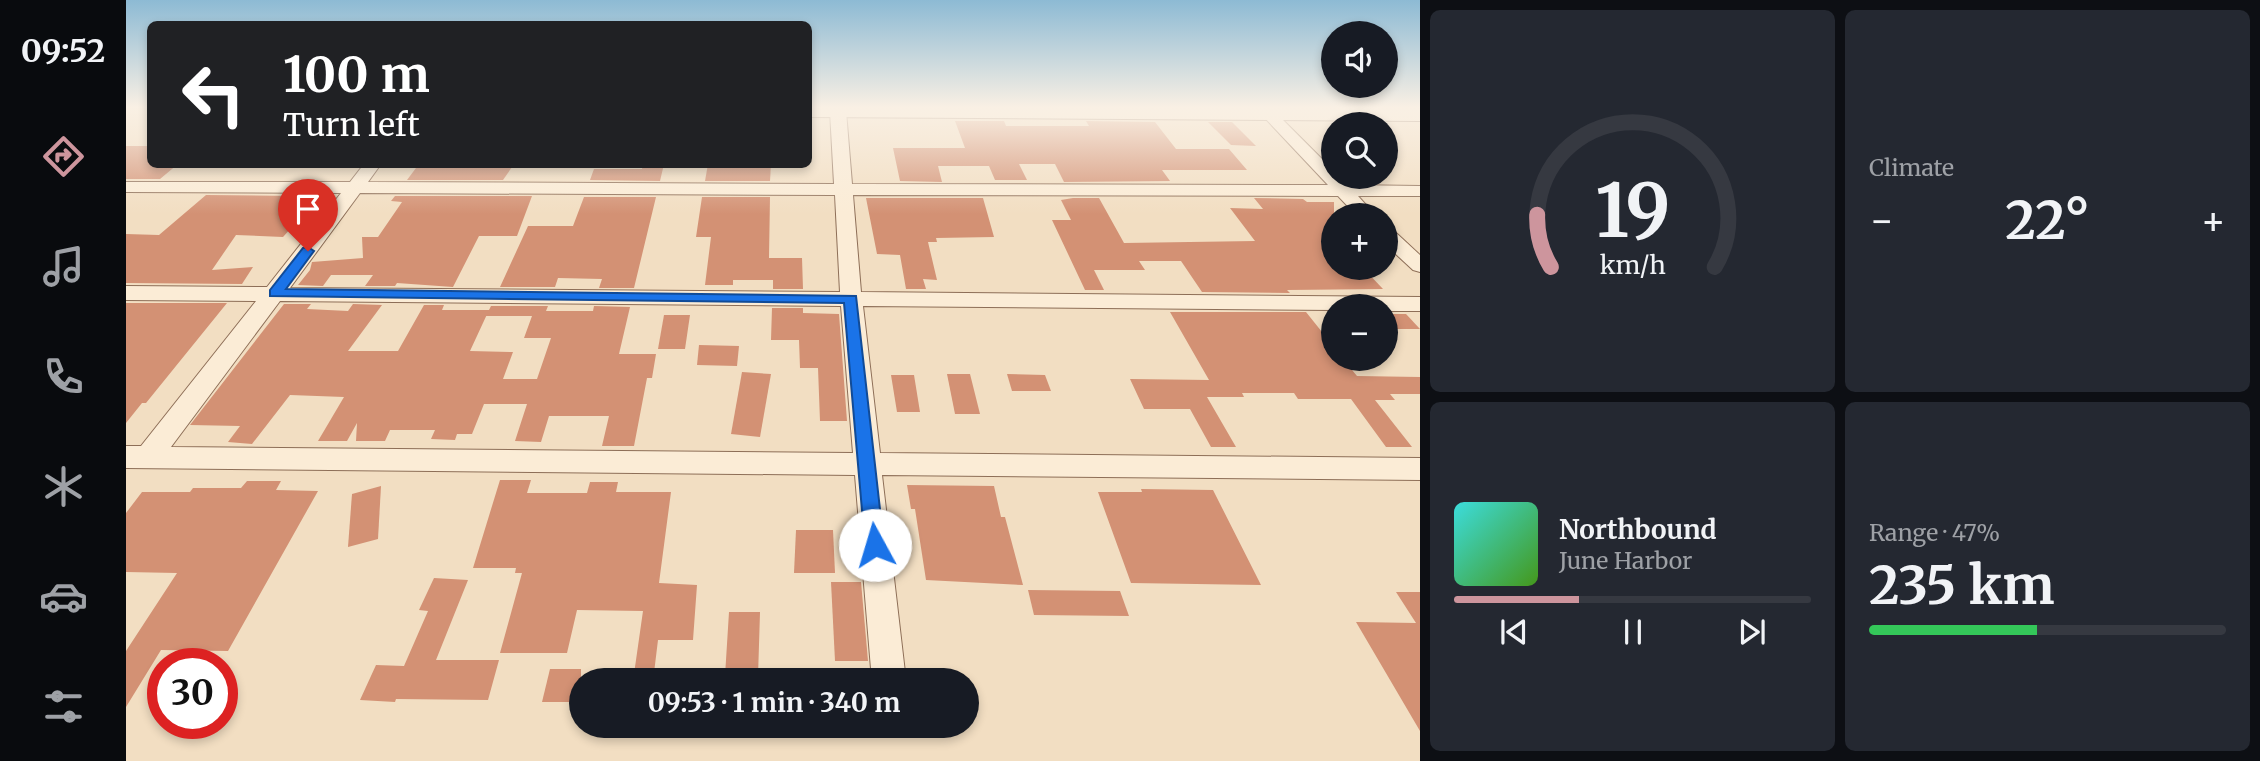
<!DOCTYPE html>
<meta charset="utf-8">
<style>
:root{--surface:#171b24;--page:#242831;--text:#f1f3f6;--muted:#9ea1a6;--line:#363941;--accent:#cd959d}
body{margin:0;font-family:Merriweather,serif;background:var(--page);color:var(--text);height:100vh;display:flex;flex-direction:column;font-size:26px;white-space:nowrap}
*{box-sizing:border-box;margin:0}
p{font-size:23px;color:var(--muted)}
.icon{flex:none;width:38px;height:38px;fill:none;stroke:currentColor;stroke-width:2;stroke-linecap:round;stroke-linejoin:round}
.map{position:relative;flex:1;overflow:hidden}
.side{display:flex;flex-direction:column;gap:10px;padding:10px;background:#0d0f14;width:840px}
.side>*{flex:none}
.hud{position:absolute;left:21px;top:21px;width:665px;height:147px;border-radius:10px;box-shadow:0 4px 10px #0003;background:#202124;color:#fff;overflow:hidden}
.tools{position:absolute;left:1195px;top:21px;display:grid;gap:14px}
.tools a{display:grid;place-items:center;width:77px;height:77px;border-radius:50%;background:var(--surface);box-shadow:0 4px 10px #0003;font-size:35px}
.speed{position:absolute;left:21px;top:648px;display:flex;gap:14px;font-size:35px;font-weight:700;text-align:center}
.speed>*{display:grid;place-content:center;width:91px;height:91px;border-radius:50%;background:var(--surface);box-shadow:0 4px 10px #0003;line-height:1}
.speed .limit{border:10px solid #d22;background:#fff;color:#111}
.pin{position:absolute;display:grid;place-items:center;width:60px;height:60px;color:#fff;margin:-72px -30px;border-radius:50% 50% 50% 0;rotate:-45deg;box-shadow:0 0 7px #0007}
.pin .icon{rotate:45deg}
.me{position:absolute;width:77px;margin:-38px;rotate:354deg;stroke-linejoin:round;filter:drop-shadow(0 0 5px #0008)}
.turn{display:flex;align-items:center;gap:24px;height:147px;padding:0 21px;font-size:32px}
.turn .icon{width:91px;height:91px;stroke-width:2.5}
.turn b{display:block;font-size:49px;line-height:60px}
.big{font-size:52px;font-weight:700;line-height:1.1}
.side .widget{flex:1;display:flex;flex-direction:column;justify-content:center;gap:10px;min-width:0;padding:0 24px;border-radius:10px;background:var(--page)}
.side .dial{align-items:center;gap:0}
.dial svg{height:182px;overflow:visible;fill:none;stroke:var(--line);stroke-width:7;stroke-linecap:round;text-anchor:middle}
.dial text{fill:var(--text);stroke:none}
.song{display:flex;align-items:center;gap:21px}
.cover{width:84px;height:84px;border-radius:10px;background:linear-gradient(135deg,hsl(180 70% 55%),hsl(100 70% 35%))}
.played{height:7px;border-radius:4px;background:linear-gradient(90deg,var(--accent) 35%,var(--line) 35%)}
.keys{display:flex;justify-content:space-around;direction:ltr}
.heat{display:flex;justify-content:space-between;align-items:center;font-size:38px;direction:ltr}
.charge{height:10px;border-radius:5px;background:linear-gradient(90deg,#34c759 47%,var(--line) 0)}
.side .tiles{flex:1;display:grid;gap:10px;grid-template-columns:repeat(2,1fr)}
.trip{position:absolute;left:443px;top:668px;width:410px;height:70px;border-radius:35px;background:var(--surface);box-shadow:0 4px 10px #0003;font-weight:700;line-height:70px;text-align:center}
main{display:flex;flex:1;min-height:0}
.menu{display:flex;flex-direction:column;width:126px;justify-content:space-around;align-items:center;background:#090b0e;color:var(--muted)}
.menu .icon{width:49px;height:49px}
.menu .selected{color:var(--accent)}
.menu b{font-size:32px;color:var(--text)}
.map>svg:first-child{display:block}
.building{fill:#d39174}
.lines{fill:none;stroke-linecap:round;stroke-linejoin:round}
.street-casing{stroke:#8d6e57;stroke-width:2}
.secondary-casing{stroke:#6f4f3a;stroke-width:2}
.street{fill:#fbecd6;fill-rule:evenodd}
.secondary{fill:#fbecd6;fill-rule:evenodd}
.route{fill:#1a73e8;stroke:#114b97;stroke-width:2}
</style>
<main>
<nav class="menu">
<b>09:52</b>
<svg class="icon selected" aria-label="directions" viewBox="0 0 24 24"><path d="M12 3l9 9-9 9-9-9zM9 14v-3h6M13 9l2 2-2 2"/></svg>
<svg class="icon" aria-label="music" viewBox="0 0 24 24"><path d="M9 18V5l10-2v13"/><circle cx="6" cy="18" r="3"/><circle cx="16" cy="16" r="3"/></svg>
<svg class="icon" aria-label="phone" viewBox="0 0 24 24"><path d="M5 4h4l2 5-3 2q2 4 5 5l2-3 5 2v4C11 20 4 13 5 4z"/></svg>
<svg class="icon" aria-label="climate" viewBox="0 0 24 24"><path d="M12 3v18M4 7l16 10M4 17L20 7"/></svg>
<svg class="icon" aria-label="car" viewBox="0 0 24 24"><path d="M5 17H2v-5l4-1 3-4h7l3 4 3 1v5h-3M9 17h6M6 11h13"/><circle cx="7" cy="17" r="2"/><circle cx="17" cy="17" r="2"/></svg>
<svg class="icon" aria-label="filters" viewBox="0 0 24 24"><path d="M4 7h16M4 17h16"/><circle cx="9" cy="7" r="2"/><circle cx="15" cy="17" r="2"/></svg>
</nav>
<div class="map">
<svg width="1294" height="761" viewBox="0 0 1294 761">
<rect width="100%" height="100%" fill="#f2dec2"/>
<g class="building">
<path d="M829,121H878L880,126H963L960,121L1029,122L1050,149H1103L1121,170H1036L1044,181L938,182L929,164H893L901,180H869L863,166H812L816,182L774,181L767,148H839Z"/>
<path d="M1082,122H1106L1130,146L1105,145Z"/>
<path d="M0,146H24V164H52L34,179H0Z"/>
<path d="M293,164H372L386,167L377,180H281Z"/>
<path d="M517,164H538L534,181L464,180L468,169H516Z"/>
<path d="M582,164H645L644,181H579Z"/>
<path d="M80,195L168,196L158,206L184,207L157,237L110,235L86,270L127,267L116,284L0,283V234L33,235Z"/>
<path d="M269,196H406L391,236H353L327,287L271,283L269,286H239L247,275H205L197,286L172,285L184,270L186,262L237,258L236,237H252L276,202L265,201Z"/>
<path d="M458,197H530L508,288H473L476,279L432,278L429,287H374L402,226H447Z"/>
<path d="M576,197H644L643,258H676L677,289H647V280H607V285H579L585,237H570Z"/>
<path d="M740,198H857L868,237L810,238L811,242H802L811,280L797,279L800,289H780L774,255L751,254Z"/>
<path d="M947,198H973L998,243L1129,241L1104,208L1137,209L1128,198L1177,199L1181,202H1208V268H1237L1257,289L1161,290L1164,293L1076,292L1055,261H1013L1019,270H968L978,290H959L926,220H945L935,200Z"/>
<path d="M0,303H101L20,403H16L0,423Z"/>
<path d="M158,304H185L181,309L222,311L227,304L256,305L222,351H272L298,305H318L316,310H363L344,351L387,352L377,379H411L425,338H398L406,316H360L365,306H422L420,311H467L468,306L504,307L493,354H530L526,378H521L508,446H476L483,416H423L415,442L389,441L401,404H358L346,434H331L329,440L305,439L309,430H264L259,441H230L231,423L221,441H192L218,397L164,395L126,444L102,442L114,426L64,425Z"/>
<path d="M646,308H677V313L713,314L721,421H694L692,368H674L673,340H645Z"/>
<path d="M1044,312H1180L1208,347V359H1217L1231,376L1294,377V394H1264L1269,400H1249L1286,447H1260L1225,399H1172L1168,393H1116L1118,397H1081L1110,447H1085L1064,409H1018L1004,379L1083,380Z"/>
<path d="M1260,314H1280L1294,329H1267L1260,321Z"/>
<path d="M538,315H564L559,349H532Z"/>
<path d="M573,345L613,346L611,366L571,365Z"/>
<path d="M616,372L645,374L634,437L605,434Z"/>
<path d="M821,374H844L854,414H829Z"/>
<path d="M881,374L919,375L925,391H886Z"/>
<path d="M765,375H788L794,412H771Z"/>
<path d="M374,480H405L401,493H461L464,482H492L490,492H545L533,583L571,585L567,640H532L527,681H507L517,611L451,610L441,653H374L396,573H389L390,568H347Z"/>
<path d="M121,481H155L150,490L192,491L102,651L35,650L0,707V651L51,573L0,572V513L16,492H64L67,488H115Z"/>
<path d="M781,485L868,486L875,517H879L897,585L800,580L789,509H785Z"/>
<path d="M255,486L252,539L222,547L226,494Z"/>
<path d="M1015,489L1087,490L1135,585L1005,583L972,492H1016Z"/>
<path d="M670,530H707L709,573H668Z"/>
<path d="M308,578L342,580L310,660H373L362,700L270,699L269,702L234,700L250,665L278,666L302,611L293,610Z"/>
<path d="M705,582H735L742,661H709Z"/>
<path d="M902,590L994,591L1003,616L908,615Z"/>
<path d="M1270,592H1294V731L1230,622L1290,623Z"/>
<path d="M603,612H634L632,676H599Z"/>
<path d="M424,669H455V702H416Z"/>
</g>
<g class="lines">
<g class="street-casing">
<g id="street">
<path d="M716,107L720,111L726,184L1202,185L1137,116L1134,113L1137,110H1147L1208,171V177H1213L1222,185L1294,186V196H1232L1249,215H1230L1212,196L727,195L735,292L1294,297V311H1260V306H1208V310L737,306L754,453L1294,458V480L756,475L780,681H746L729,475L0,468V446H15L130,301L0,300V286L141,287L215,193L0,192V182H224L238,164H255L242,182L708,184L704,111L707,108ZM234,193L709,195L714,292L164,288ZM154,301L715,306L727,453L45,447Z"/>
<path d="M1260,228L1267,230L1294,255V272L1287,270L1260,245Z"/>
</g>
</g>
<g class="secondary-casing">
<path id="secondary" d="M682,107H1294V121L682,117Z"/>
</g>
<use href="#street" class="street"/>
<use href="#secondary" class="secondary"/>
</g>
<linearGradient id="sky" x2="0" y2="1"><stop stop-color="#8dbad4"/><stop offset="0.5" stop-color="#f9f0e4"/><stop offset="1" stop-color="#f9f0e4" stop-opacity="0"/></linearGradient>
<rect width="1294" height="214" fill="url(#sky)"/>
<path class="route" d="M182,247L188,251L160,289L730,296L758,545L756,551L749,554L742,551L739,545L718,303L144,296V290L177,248Z"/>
</svg>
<div class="tools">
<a><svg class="icon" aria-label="sound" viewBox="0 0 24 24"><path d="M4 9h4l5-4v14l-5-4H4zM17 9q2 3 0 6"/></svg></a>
<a><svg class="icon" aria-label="search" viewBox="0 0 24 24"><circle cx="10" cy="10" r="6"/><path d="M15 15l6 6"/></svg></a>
<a>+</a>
<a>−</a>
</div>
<div class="speed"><div class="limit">30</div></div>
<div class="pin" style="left:182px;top:251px;background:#d93025"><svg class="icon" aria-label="arrive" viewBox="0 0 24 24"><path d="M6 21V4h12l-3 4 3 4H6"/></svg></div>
<svg class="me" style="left:749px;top:545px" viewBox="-20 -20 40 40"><circle r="19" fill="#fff"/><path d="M0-13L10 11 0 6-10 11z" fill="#1a73e8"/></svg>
<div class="trip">09:53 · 1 min · 340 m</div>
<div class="hud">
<div class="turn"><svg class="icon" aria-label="left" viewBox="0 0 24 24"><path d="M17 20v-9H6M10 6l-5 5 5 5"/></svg><div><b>100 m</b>Turn left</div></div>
</div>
</div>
<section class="side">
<div class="tiles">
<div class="widget dial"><svg viewBox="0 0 100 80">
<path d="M14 69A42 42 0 1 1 86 69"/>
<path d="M14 69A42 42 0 0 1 8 46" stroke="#cd959d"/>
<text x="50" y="56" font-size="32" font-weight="700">19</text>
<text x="50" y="72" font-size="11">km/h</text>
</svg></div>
<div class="widget"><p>Climate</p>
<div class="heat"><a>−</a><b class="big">22°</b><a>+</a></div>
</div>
<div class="widget">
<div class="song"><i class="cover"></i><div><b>Northbound</b><p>June Harbor</p></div></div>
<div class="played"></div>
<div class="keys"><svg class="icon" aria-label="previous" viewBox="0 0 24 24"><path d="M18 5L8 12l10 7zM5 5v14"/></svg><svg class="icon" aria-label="pause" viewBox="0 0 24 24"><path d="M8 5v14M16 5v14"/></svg><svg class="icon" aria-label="next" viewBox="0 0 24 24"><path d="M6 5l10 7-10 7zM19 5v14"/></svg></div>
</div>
<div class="widget"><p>Range · 47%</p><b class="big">235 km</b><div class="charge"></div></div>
</div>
</section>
</main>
